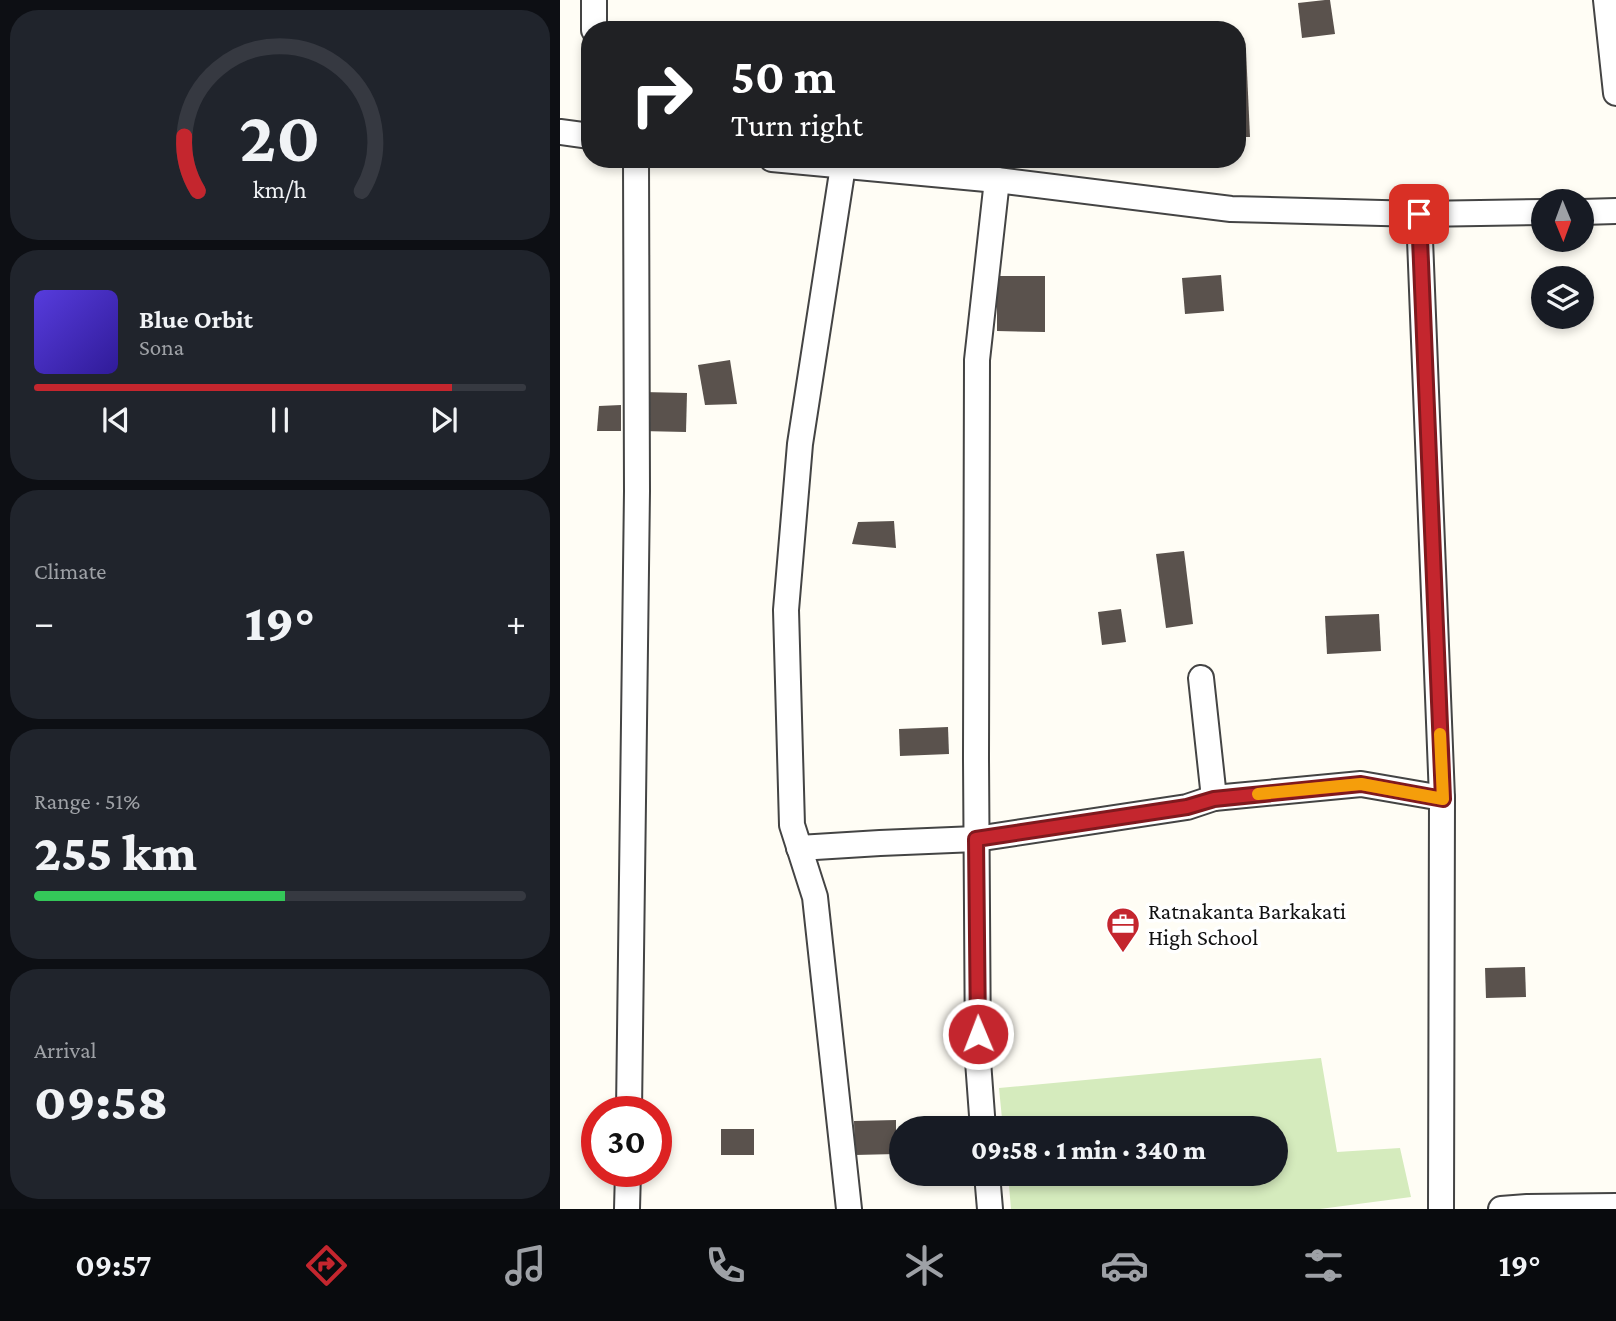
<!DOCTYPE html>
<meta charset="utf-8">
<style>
:root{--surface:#171b24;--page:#20242c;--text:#f1f3f6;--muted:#9ea1a6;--line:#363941;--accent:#c4262e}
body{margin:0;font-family:"Crimson Pro",serif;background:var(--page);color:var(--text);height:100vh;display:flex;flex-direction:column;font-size:26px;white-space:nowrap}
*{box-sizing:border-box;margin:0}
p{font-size:23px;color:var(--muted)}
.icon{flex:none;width:38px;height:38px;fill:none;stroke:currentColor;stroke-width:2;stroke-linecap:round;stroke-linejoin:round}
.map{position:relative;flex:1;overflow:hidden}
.drawer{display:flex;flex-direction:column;gap:10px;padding:10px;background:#0d0f14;width:560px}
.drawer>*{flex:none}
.guide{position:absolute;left:21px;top:21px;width:665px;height:147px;border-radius:28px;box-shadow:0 4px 10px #0003;background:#202124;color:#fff;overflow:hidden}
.needle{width:46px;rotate:179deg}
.fabs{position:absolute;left:971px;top:189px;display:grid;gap:14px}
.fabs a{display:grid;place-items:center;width:63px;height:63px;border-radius:50%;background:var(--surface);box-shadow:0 4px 10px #0003;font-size:35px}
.speed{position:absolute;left:21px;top:1096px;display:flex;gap:14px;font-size:35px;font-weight:700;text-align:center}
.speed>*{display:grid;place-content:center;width:91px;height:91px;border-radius:50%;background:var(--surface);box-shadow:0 4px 10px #0003;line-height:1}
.speed .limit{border:10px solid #d22;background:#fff;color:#111}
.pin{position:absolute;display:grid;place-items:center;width:60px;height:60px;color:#fff;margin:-30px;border-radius:14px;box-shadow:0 4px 10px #0006}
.me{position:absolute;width:77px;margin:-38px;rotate:359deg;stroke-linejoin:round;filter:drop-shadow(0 0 5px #0008)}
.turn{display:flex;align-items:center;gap:24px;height:147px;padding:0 35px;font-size:32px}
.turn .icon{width:91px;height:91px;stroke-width:2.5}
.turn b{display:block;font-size:49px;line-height:60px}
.big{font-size:52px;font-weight:800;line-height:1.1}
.drawer .tile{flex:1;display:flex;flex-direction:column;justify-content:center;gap:10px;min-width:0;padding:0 24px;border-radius:28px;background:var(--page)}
.drawer .dial{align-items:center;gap:0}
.dial svg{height:182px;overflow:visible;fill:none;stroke:var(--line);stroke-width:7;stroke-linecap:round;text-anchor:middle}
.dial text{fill:var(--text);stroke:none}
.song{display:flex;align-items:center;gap:21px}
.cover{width:84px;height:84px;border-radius:10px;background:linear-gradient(135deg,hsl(250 70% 55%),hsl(250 70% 35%))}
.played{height:7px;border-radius:4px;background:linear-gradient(90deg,var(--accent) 85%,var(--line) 85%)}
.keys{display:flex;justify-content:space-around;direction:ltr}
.heat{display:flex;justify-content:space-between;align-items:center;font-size:38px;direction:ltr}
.charge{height:10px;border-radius:5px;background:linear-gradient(90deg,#34c759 51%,var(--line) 0)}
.trip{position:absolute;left:329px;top:1116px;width:399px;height:70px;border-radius:35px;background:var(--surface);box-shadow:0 4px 10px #0003;font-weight:800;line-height:70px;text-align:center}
.tabs{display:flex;height:112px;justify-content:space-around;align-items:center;background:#090b0e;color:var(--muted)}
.tabs .icon{width:49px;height:49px}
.tabs .active{color:var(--accent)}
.tabs b{font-size:32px;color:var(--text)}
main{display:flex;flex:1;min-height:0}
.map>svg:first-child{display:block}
.green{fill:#d5ebbd}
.building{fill:#5a524d}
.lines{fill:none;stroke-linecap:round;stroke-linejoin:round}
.minor-casing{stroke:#444;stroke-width:28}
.minor{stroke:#fff;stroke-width:24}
.route-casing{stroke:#7f191e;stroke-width:18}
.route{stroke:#c4262e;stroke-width:12}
.slow{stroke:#f59e0b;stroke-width:12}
.labels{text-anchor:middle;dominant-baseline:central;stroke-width:7;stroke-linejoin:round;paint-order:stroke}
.poi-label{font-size:23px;fill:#111;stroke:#fff;text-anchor:start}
</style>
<main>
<section class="drawer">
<div class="tile dial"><svg viewBox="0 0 100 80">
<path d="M14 69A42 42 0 1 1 86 69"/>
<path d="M14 69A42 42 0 0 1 8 45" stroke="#c4262e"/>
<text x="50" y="56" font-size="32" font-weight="700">20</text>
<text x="50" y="72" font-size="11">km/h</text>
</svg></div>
<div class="tile">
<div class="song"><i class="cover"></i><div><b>Blue Orbit</b><p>Sona</p></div></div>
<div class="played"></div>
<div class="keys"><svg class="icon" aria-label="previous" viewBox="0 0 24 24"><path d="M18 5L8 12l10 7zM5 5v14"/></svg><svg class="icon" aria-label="pause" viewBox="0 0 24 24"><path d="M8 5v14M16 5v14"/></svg><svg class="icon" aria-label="next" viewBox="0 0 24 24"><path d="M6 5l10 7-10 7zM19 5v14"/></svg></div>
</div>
<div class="tile"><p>Climate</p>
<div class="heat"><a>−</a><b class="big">19°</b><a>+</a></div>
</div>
<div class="tile"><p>Range · 51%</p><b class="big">255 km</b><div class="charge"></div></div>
<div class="tile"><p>Arrival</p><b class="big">09:58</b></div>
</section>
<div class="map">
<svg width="1056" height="1209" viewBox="0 0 1056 1209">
<rect width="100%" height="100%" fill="#fffdf5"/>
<path class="green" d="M761,1058L777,1152L840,1148L851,1197L760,1209H451L448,1174H716V1129H443L439,1088Z"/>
<g class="building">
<path d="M765,0H770L775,34L742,38L738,3Z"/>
<path d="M686,50L690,137H677V51Z"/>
<path d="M661,275L664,311L625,314L622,278Z"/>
<path d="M437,276H485V332L437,331Z"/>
<path d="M170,360L177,404L145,405L138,365Z"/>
<path d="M83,392L127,393L126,432L81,431Z"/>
<path d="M61,405V431H37L39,406Z"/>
<path d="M334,521L336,548L292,544L298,522Z"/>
<path d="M624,551L633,624L606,628L596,554Z"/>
<path d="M561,609L566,642L542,645L538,612Z"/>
<path d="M819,614L821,651L767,654L765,616Z"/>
<path d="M388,727L389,754L340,756L339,729Z"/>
<path d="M965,967L966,997L926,998L925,968Z"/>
<path d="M336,1120V1154L295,1155L294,1121Z"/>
<rect x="161" y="1129" width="33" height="26"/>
</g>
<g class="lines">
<g class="minor-casing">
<g id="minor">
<path d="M34,0V30"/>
<path d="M1046,0L1056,93"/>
<path d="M0,132L30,136"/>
<path d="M212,159L437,180L671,209L859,214L984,212"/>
<path d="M283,166L240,444L226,610L232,825L255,897L289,1209"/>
<path d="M1022,212L1056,211"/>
<path d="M859,214L882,798L881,1209"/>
<path d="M641,678L654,798"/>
<path d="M239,848L320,843L416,839L627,807L654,798L801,784L882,798"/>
<path d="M69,1111L77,491L76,159"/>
<path d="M423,1129L418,1061L416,759L417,360L437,180"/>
<path d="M427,1174L430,1209"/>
<path d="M67,1209L68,1171"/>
<path d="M941,1209L967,1207L1056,1206"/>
</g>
</g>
<use href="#minor" class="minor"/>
</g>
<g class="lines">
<g class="route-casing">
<path id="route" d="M418,1034L416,839L627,807L654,799L801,784L883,799L859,214"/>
</g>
<use href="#route" class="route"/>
<path class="slow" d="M698,794L801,784L883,799L880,734"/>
</g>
<defs>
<g id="office-pin" transform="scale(1.75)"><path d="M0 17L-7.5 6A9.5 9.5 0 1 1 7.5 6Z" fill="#c4262e" stroke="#fff"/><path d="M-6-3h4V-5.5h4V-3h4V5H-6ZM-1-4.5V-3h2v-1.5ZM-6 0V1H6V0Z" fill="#fff"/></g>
</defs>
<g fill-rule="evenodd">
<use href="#office-pin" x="563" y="924"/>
</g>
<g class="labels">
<g class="poi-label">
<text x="588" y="911">Ratnakanta Barkakati<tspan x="588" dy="26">High School</tspan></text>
</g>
</g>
</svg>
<div class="fabs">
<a><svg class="needle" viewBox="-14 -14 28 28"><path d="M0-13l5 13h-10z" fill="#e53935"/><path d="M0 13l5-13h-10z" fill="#9ea1a6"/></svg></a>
<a><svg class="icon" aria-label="layers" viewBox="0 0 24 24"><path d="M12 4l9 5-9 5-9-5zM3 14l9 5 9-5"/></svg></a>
</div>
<div class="speed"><div class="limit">30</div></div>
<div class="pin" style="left:859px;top:214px;background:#d93025"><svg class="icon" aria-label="arrive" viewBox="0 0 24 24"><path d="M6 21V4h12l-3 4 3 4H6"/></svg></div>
<svg class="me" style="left:418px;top:1034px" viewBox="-20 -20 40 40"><circle r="17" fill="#c4262e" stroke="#fff" stroke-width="3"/><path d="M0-11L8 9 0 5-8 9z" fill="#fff"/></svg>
<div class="trip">09:58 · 1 min · 340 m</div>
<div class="guide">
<div class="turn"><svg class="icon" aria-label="right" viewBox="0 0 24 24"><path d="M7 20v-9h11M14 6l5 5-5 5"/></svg><div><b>50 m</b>Turn right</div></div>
</div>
</div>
</main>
<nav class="tabs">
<b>09:57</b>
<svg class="icon active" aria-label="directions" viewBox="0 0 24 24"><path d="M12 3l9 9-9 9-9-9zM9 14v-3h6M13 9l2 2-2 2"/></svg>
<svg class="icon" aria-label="music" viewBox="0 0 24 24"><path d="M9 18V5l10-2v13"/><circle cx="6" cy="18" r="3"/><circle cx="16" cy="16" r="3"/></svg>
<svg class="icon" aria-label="phone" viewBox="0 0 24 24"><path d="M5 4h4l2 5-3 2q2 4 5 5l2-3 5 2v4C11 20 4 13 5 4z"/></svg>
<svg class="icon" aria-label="climate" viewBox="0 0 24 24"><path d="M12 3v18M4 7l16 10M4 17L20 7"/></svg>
<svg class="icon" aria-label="car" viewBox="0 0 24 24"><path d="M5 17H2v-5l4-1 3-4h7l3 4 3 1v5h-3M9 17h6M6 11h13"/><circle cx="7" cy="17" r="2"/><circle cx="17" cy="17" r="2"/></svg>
<svg class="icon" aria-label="filters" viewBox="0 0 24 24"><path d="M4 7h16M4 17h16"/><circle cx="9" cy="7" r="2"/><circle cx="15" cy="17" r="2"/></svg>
<b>19°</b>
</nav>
